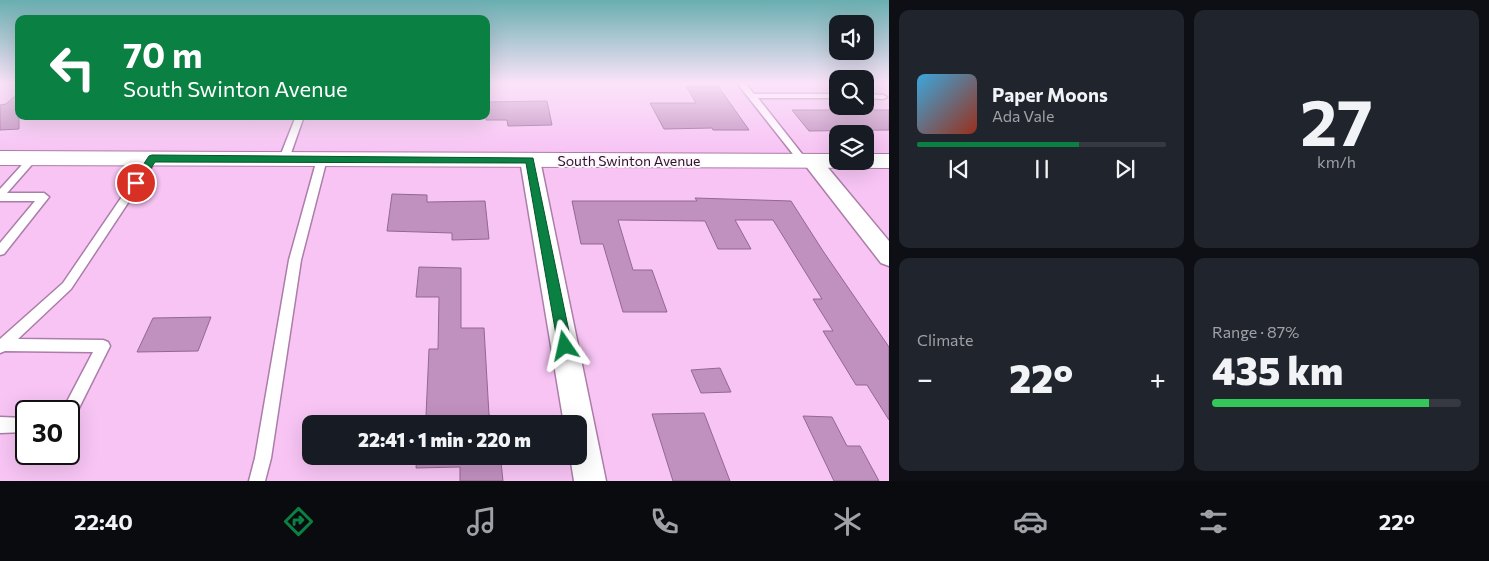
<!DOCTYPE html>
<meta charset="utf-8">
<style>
:root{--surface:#171b24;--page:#20242c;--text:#f1f3f6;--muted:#9ea1a6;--line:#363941;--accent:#0b8043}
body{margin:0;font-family:Commissioner,sans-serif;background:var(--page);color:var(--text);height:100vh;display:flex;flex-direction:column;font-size:19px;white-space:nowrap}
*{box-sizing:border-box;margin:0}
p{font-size:16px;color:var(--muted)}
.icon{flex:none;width:28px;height:28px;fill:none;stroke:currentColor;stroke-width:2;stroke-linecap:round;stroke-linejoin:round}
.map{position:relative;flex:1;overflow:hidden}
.sheet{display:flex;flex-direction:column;gap:10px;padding:10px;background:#0d0f14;width:600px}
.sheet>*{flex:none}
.guide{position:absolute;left:15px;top:15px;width:475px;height:105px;border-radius:10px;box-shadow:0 5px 20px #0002;background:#0b8043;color:#fff;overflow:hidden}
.tools{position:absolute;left:829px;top:15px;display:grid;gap:10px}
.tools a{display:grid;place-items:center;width:45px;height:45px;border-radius:10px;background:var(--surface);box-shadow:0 5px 20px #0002;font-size:25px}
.speed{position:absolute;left:15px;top:400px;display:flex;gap:10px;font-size:25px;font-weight:700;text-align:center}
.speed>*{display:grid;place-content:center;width:65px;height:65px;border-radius:50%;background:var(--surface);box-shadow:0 5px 20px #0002;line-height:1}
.speed .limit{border:2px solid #111;border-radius:8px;background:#fff;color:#111}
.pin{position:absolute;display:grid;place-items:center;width:42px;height:42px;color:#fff;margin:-21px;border:2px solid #fff;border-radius:50%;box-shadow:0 1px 5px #0007}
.me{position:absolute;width:55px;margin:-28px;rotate:349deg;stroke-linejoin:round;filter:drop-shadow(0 0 4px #0008)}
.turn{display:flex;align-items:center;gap:18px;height:105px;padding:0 25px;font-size:22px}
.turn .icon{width:65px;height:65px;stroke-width:2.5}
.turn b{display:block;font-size:35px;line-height:42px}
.big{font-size:38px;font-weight:800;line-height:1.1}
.sheet .tile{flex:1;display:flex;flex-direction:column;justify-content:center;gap:8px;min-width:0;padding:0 18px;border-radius:10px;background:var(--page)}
.sheet .dial{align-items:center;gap:0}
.dial b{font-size:65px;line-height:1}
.song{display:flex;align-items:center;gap:15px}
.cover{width:60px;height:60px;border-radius:8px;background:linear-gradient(135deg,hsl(200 70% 55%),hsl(10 70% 35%))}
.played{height:5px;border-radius:2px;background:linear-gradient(90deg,var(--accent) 65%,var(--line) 65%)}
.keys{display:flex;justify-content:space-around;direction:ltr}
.heat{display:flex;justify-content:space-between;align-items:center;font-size:28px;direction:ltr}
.charge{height:8px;border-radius:4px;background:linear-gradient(90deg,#34c759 87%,var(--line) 0)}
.sheet .tiles{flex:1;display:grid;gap:10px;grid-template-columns:repeat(2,1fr)}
.trip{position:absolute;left:302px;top:415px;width:285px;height:50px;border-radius:10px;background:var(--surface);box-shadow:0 5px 20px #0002;font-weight:800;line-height:50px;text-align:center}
.dock{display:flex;height:80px;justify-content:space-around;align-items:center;background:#090b0e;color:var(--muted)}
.dock .icon{width:35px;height:35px}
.dock .current{color:var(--accent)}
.dock b{font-size:22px;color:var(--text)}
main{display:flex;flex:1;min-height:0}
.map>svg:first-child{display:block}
.building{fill:#c090be;stroke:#946793}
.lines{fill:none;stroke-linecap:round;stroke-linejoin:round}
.service-casing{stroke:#ab7da9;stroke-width:3}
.minor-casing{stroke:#ab7da9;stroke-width:3}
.tertiary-casing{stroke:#ab7da9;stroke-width:2}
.service{fill:#fff;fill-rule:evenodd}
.minor{fill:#fff;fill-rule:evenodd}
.tertiary{fill:#fff;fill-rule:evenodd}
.route{fill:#0b8043;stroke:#07532c}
.labels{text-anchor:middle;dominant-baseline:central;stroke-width:4;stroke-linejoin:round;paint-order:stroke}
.street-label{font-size:14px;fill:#291628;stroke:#fff5fe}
</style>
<main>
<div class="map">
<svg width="889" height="481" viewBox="0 0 889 481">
<rect width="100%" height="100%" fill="#f7c4f4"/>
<g class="building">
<path d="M686,86H718L749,130H713L712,128L664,129L650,103H696Z"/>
<path d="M19,92V129L0,130V105L6,104Z"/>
<path d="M547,101L552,125L508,126L507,120H486V102Z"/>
<path d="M792,110H889V130L809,131Z"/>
<path d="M392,194L427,195V202L485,201L489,239L452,240V233L387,231Z"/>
<path d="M695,198L791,201L823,251L889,347V420L867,385H856L823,331H833L813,299H822L773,220H735L751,249H718L705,221L618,220L633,270H652L667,312H623L603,244H581L572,201H697Z"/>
<path d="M419,267L461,268V328H484L489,415H490L491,424H418V416H426L429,349H438L439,297H416Z"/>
<path d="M211,317L198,351L137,352L153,318Z"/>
<path d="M720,368L731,392L701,393L691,370Z"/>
<path d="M704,413L730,481H673L652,414Z"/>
<path d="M803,416L832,417L847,446H860L879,481H834Z"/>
<path d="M417,456H493L494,462H501L503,481H460V467L416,468Z"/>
</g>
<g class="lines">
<g class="service-casing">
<g id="service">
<path d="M737,83H745L754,94H838V98H758L806,159V163H800Z"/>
<path d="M865,94L883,95L887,97L883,99L865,98Z"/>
<path d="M296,116H304L289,159L284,162L281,161L279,159Z"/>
<path d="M33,155L36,156V160L7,193H44L49,197L4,254L0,255V243L35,201H0V189L30,156Z"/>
<path d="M152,156L157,159L71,289L18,339L103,340L108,342L110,346L74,418L69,420V411H62L93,352L5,351L0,353V339L63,283L149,157Z"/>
<path d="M322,156L327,159L301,260L271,458L265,481H249L255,458L289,260L317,159Z"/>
<path d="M0,417L26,418V432L0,433Z"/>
</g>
</g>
<g class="minor-casing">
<g id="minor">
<path d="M530,154L537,156L540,160L606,481H574L570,456H579V424H564L520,160L523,156Z"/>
<path d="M812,155L819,157L889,241V266L881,263L805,165L802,161L805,157Z"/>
</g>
</g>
<g class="tertiary-casing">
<path id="tertiary" d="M0,151L838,154V161H865V154H889V168L0,165Z"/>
</g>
<use href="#service" class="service"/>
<use href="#minor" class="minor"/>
<use href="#tertiary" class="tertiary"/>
</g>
<linearGradient id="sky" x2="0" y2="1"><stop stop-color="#69aeb0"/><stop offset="0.55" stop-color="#fbe4fa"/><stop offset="1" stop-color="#fbe4fa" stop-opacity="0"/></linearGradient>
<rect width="889" height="151" fill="url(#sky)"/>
<path class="route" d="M152,155L533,158L572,346L570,350L565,352L560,350L558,346L526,163L155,162L140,185H133V180L149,156Z"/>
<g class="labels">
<g class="street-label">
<text x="629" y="160">South Swinton Avenue</text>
</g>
</g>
</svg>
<div class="tools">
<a><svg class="icon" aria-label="sound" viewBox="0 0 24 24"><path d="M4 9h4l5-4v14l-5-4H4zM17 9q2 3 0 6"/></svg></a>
<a><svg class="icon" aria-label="search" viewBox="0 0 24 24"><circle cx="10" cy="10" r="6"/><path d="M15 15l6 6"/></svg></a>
<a><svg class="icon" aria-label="layers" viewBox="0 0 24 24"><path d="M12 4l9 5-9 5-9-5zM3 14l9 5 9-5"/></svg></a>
</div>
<div class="speed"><div class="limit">30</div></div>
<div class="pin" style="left:136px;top:183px;background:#d93025"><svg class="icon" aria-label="arrive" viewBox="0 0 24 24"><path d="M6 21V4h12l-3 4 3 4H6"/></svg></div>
<svg class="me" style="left:565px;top:346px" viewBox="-20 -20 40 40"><path d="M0-17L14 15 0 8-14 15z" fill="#0b8043" stroke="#fff" stroke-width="4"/></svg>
<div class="trip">22:41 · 1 min · 220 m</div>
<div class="guide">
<div class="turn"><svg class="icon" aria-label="left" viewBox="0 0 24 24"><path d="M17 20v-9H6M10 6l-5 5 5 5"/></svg><div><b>70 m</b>South Swinton Avenue</div></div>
</div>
</div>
<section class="sheet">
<div class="tiles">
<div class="tile">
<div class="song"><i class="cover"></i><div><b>Paper Moons</b><p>Ada Vale</p></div></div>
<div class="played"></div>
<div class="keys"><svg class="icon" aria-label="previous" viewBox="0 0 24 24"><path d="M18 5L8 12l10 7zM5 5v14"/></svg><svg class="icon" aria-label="pause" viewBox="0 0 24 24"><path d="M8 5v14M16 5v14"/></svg><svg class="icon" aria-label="next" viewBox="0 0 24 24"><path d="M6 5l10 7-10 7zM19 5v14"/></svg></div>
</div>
<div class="tile dial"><b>27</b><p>km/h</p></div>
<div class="tile"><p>Climate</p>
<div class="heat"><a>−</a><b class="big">22°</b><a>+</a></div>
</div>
<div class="tile"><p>Range · 87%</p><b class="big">435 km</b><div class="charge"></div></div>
</div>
</section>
</main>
<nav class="dock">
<b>22:40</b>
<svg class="icon current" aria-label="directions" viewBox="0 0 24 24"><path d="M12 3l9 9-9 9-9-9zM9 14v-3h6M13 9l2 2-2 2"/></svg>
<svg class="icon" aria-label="music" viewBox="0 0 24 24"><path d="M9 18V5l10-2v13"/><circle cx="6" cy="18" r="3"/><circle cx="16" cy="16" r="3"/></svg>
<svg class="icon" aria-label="phone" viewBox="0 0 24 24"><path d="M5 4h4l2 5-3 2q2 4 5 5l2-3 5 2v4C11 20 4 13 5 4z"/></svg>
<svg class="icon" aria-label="climate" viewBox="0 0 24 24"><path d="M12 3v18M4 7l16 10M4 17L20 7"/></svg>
<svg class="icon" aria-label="car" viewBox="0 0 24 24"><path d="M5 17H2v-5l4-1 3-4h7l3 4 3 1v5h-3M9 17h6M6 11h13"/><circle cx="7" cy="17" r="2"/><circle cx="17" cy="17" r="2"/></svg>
<svg class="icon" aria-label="filters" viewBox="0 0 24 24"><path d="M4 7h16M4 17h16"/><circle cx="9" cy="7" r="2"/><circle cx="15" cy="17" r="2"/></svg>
<b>22°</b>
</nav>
